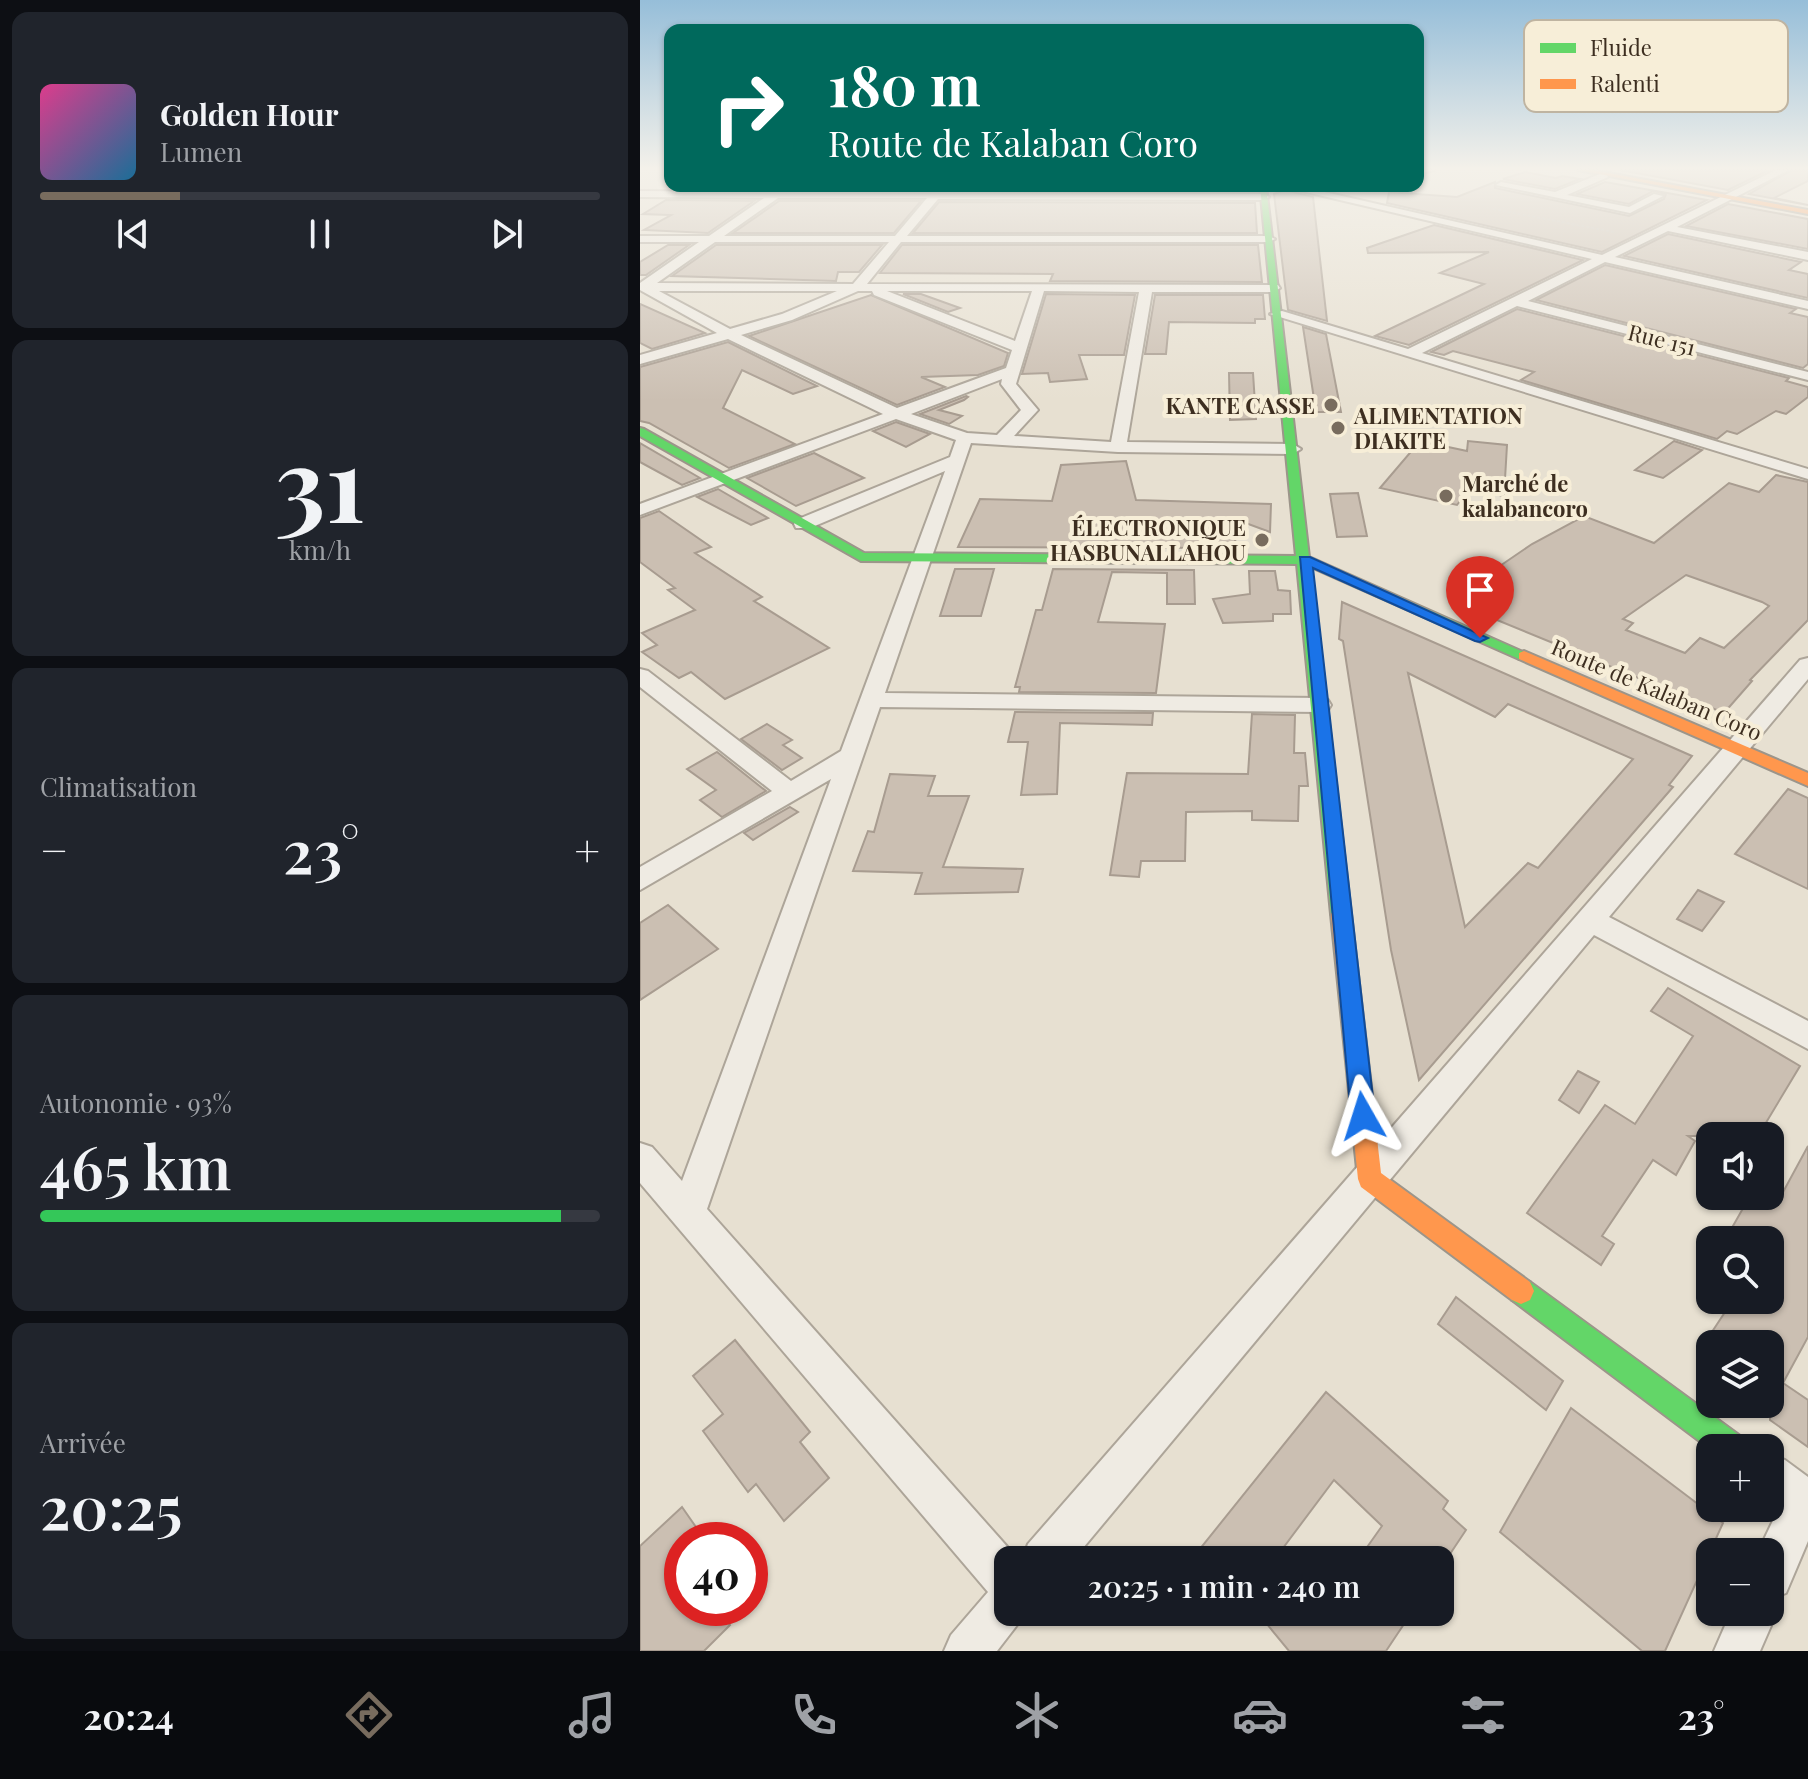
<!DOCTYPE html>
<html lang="fr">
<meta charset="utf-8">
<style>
:root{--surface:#171b24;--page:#20242c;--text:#f1f3f6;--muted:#9ea1a6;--line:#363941;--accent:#786c5e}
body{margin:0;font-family:"Playfair Display",serif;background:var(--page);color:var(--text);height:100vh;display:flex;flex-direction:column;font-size:30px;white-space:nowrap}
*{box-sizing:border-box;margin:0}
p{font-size:26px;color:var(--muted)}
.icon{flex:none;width:44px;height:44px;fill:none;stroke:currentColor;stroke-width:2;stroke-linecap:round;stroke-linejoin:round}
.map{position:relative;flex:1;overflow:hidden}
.details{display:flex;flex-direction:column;gap:12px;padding:12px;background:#0d0f14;width:640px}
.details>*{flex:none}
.guide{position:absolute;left:24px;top:24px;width:760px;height:168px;border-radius:16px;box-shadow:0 2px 6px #0004;background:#00695c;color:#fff;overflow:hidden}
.buttons{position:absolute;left:1056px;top:1122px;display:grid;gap:16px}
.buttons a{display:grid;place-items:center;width:88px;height:88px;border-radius:16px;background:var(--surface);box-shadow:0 2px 6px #0004;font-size:40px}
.speed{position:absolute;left:24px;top:1522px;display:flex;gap:16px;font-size:40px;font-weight:700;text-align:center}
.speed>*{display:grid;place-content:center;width:104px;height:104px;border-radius:50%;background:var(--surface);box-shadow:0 2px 6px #0004;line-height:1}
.speed .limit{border:12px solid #d22;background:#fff;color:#111}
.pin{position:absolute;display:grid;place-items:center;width:68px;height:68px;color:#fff;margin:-82px -34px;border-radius:50% 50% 50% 0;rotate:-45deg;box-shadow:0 0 8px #0007}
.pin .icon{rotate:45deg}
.me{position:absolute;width:88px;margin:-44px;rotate:354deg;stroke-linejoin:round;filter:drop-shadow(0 0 6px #0008)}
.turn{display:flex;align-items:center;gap:28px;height:168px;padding:0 32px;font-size:36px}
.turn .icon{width:104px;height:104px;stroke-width:2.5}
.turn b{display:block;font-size:56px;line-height:68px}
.big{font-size:60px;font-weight:600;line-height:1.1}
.details .widget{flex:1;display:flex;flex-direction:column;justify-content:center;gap:12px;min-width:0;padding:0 28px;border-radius:16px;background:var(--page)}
.details .dial{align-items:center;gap:0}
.dial b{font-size:104px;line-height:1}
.song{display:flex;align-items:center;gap:24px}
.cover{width:96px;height:96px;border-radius:12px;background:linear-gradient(135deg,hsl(330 70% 55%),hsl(200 70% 35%))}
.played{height:8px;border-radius:4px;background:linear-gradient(90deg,var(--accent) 25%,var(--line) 25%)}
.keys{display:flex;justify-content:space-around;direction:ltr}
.heat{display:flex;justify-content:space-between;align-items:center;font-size:44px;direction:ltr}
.charge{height:12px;border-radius:6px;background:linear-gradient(90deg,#34c759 93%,var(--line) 0)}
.trip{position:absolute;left:354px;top:1546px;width:460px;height:80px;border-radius:16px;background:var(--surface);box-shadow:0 2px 6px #0004;font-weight:600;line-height:80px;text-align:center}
.dock{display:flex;height:128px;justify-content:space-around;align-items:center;background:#090b0e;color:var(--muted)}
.dock .icon{width:56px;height:56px}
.dock .current{color:var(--accent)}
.dock b{font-size:36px;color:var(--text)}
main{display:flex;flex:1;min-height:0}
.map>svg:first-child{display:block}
.building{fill:#cbbfb2;stroke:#a89c90;stroke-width:2;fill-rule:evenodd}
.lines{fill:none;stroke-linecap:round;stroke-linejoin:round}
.street-casing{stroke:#ada599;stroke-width:4}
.fast-casing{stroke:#9c958a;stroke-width:4}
.slow-casing{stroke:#9c958a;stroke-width:4}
.path{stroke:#c8c2b9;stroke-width:2;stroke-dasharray:3 2;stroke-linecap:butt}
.street{fill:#efebe3;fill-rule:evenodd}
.fast{fill:#63d668;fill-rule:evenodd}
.slow{fill:#ff974d;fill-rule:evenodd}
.route{fill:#1a73e8;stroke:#114b97;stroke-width:2}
.poi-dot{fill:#786c5e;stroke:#f7eed8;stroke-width:3}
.labels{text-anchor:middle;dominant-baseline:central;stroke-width:8;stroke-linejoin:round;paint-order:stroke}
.far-street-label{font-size:22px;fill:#3d2e20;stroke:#f7eed8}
.far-poi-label{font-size:22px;font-weight:bold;fill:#3d2e20;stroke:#f7eed8;text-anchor:end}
.key{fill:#f7eed8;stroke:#bfb4a1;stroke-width:2}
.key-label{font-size:22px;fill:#3d2e20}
</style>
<main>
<section class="details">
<div class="widget">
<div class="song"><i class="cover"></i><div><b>Golden Hour</b><p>Lumen</p></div></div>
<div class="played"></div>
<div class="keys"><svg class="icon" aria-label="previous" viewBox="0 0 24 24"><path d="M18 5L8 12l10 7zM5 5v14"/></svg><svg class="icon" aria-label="pause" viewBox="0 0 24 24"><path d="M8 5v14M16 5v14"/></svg><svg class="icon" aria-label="next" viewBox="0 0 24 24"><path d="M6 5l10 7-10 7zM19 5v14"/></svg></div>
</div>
<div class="widget dial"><b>31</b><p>km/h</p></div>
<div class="widget"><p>Climatisation</p>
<div class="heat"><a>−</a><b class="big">23°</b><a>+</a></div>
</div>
<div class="widget"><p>Autonomie · 93%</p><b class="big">465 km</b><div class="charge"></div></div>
<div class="widget"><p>Arrivée</p><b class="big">20:25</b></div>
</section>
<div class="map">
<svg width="1168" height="1651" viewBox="0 0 1168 1651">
<rect width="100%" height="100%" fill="#e7e0d1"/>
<g class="building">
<path d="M980,170H1129L1088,190Z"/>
<path d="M1152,170H1168V181L1134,198L1168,205L1109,194Z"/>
<path d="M885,172L916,178L922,176L940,179L915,189L863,179Z"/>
<path d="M855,182V188L989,216L1024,199L1026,194L1013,191L989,204L937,194L965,182L1067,200L962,252L747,203L749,192L817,197Z"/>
<path d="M156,186L225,187H295L292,189H154Z"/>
<path d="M307,186L413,189L415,187L604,186V191L309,189Z"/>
<path d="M645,190L673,197L687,321L648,310L634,194Z"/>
<path d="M26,200L114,201L68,233L4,230L31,215L3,214Z"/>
<path d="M139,201H281L254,233H93Z"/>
<path d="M299,202L615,203L617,233H273Z"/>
<path d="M1088,204L1168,219V249L1046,226Z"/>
<path d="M794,225L943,260L769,345L735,336L844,284L800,273L849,252L728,253L727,248Z"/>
<path d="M1028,234L1161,262L1149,270L1168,274V298L984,256Z"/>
<path d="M28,245H49L6,275H0V262Z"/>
<path d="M76,245H242L219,272H198L196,281L32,276Z"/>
<path d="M262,245H618L622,282L410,281L413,274L240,273Z"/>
<path d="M965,265L1156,309L1150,313L1168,317V364L1163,368L896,300Z"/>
<path d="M263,294H281L320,308L308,312Z"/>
<path d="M406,294L495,295L484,355H439L447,379L410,382L408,373L382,374Z"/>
<path d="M231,295L368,353L364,366L338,375L281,377L305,387L257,405L109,336Z"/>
<path d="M515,295H623L625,319H615V323L529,322L526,354H505Z"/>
<path d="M0,304L65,333L12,349L0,343Z"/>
<path d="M877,309L1149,378L1146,381L1168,387V397L1146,414L1136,411L1097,434L1087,431L1077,439L881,380L894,372L813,351L804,355L791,352Z"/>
<path d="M663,327L686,334L701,412H676Z"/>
<path d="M88,342L177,386L153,394L102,370L83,408L155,444L89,468L9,423L0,421V367Z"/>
<path d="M589,373H613L616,419L590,420Z"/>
<path d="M326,396L328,397L324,400L299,410L322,416L309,424L280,414Z"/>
<path d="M256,422L290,434L266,447L233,431Z"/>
<path d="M780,441L827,451L828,441L867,445L864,496L829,489L817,505L740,488Z"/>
<path d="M1034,441L1062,450L1023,478L995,470Z"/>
<path d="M0,443L60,478L42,485L0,462Z"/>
<path d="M174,453L224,478L156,506L107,478Z"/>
<path d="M486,461L496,500L631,504L630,532L603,522L592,548L318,547L340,499L412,501L421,465Z"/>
<path d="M1136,475L1168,482V620L1110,680L1112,681L1084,713L813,602L819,598L816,596L892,544L944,516L1014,543L1089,483L1119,492ZM1046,575L1122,602L1129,606L1084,648L1060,638L1045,653L986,630L993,623L983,619Z"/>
<path d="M78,489L128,518L111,525L57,497Z"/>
<path d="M718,493L727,536L697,537L690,494Z"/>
<path d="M19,511L71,547L55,553L122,597L114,601L189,648L85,699L51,672L39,678L2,652L17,645L2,633L55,610L28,590L35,588L0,562V518Z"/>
<path d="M315,569H354L341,616H300Z"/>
<path d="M413,569L554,570L555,604H527V573L472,572L458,622L525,624L516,693L379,692L380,687H375L396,610H402Z"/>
<path d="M609,571H635L638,590L650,591L651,614H633V621L583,623L573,599L610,594Z"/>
<path d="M702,602L1052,756L1029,785L1033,787L779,1080L751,950L703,641L699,639ZM768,673L855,717L868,704L993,759L898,868L888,863L825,927Z"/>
<path d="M375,712L513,713L512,725L420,723L417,794L381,795L388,742H368Z"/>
<path d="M612,714L655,715L654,753H665L668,786H659L658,821L612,820V811L546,812L545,861H501L499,877L470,875L487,773L608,774Z"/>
<path d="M127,724L152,740L143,745L162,758L142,770L101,739Z"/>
<path d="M77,752L126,791L82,817L60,800L76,790L47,769Z"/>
<path d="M250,774L295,776L288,796H329L303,867L383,869L378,892L275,894L282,873L213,871L228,831L234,832Z"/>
<path d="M1148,789L1168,798V889L1095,854Z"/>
<path d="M150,807L158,812L113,840L104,833Z"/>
<path d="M1058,890L1084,902L1062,931L1037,919Z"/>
<path d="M28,905L78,949L0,1000V923Z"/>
<path d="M1028,988L1160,1066L1118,1136H1048L1055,1141L1036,1175L1013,1160L962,1236L974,1244L961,1265L887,1213L965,1105L995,1124L1053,1036L1011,1011Z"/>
<path d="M938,1071L959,1082L939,1113L919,1100Z"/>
<path d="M1168,1146V1337L1143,1383L1168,1400V1447L1130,1420V1344H1064L1093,1300H1130V1240H1085L1110,1196H1130V1186L1142,1194Z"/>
<path d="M816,1297L923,1381L906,1410L798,1324Z"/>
<path d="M95,1340L170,1432L160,1442L189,1478L144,1521L116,1484L108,1492L63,1431L83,1414L53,1376Z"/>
<path d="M686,1392L808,1501L803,1509L826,1530L806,1560H718L742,1526L694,1480L634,1560H551Z"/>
<path d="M931,1408L1083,1523L1025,1651H1002L860,1532Z"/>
<path d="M42,1507L65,1540H42V1608H79L90,1625L64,1651H0V1546Z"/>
<path d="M617,1612H772L746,1651H649Z"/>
</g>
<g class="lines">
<g class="street-casing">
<g id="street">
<path d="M778,170H794L778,174Z"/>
<path d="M1136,170H1149L1037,227L1168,252V260L1028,231L975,257L1168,301V309L965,262L888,301L1168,372V380L877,306L782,353L1168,469V479L630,314L642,311L768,349L952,259L640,186H658L962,255Z"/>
<path d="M965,172L968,177L927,195L989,207L1014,194L1023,196L990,213L856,185L861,182L915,192Z"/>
<path d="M141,186H153L147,192H293L301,186L306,189L304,192L624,194L629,197L624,200L298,199L267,236H629L635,239L629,242H261L227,284L638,285L640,288L634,292H512L487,442L653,444L661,449L653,454L478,452L331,443L245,693L680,698L688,700L691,705L688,710L680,712L240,707L67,1209L379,1560H368V1612H387L357,1651H304L311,1635L348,1592L0,1183V1143L12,1147L42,1181L191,779L0,890V867L132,791L0,687V669L8,671L151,781L201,751L305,471L170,528H156L154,524L156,520L310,457L316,440L256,419L0,515V504L243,414L88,339L0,364V355L77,333L0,290V283L59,242H0V236H69L124,198L0,197V191L133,192ZM138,198H287L255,236H84ZM75,242H249L213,284L17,283ZM19,291H197L142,314L90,329ZM218,291H232L234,295L372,350L366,368L257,408L101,335L152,320ZM247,291H392L375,341ZM404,291L499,292L471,442L374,436L398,410L376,384ZM362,379L361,384L381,410L357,435L327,433L271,414Z"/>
<path d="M1168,658V679L969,917L1168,1021V1049L954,935L433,1560H382L388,1544L1160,660Z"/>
<path d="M1130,1454L1145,1460L1168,1477V1541L1146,1593L1131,1599L1137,1612L1120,1651H1074L1091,1612H1130V1552H1118L1139,1508L1130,1501Z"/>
</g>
</g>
<g class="fast-casing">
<g id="fast">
<path d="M620,186H626L669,557L892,656L889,659H879L671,567L711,914L708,919H694L691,914L657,564L221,561L0,436V428L4,429L224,553L656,556Z"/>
<path d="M881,1278L890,1282L1103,1438L1107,1448L1070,1449L872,1300L868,1291L872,1282Z"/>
</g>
</g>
<g class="slow-casing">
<g id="slow">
<path d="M938,170H952L1168,210V214Z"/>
<path d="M884,651L1168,773V786L879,659V653Z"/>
<path d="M701,907L708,909L711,914L741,1173L890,1282L894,1291L890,1300L881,1304L872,1300L721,1187L718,1179L691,914L694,909Z"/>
</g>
</g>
<path class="path" d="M853,209L974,232"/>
<use href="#street" class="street"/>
<use href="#fast" class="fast"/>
<use href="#slow" class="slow"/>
</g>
<linearGradient id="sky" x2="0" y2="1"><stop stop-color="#96bed9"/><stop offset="0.42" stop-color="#f4f1ea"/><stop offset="1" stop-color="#f4f1ea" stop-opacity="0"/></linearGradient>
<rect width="1168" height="401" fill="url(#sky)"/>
<path class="route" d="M660,557H670L848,638L840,642L835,641L673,568L735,1116L731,1123L723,1126L715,1123L711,1116Z"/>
<g class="poi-dot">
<circle cx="691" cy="405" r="8"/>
<circle cx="698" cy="428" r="8"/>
<circle cx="806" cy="496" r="8"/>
<circle cx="622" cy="540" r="8"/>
</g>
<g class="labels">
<g class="far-street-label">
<text transform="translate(1022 339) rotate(14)">Rue 151</text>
<text transform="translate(1017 689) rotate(23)">Route de Kalaban Coro</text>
</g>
<g class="far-poi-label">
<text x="675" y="405">KANTE CASSE</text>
<text x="714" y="415" text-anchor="start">ALIMENTATION<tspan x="714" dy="25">DIAKITE</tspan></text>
<text x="822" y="483" text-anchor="start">Marché de<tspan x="822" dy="25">kalabancoro</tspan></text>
<text x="606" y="527">ÉLECTRONIQUE<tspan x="606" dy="25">HASBUNALLAHOU</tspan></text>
</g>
</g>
<rect x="884" y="20" width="264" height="92" rx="12" class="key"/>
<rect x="900" y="43" width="36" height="10" fill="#63d668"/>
<rect x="900" y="79" width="36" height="10" fill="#ff974d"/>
<g class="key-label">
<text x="950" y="56">Fluide</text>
<text x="950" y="92">Ralenti</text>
</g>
</svg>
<div class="buttons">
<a><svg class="icon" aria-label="sound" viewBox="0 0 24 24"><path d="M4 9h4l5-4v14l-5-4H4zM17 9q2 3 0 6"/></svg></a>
<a><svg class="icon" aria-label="search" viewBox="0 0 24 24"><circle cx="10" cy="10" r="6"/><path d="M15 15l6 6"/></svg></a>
<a><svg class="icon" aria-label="layers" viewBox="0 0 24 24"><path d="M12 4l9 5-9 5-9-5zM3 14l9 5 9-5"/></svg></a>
<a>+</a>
<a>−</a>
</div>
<div class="speed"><div class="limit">40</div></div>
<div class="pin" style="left:840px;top:638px;background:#d93025"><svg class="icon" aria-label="arrive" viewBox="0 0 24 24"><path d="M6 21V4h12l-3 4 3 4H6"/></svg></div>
<svg class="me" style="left:723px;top:1116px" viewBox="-20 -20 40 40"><path d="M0-17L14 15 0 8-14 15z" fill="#1a73e8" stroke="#fff" stroke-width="4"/></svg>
<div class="trip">20:25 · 1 min · 240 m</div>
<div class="guide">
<div class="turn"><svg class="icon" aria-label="right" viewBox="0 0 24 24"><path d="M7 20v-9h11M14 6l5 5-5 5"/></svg><div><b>180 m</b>Route de Kalaban Coro</div></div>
</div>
</div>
</main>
<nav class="dock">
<b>20:24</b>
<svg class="icon current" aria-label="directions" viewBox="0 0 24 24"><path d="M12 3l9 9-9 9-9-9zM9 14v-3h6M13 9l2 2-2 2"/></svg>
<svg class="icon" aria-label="music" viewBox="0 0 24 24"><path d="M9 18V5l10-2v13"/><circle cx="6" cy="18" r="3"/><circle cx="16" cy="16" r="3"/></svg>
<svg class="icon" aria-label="phone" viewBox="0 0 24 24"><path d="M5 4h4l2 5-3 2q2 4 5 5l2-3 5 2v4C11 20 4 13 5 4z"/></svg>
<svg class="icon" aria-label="climate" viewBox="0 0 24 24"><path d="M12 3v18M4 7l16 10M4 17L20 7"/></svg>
<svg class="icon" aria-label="car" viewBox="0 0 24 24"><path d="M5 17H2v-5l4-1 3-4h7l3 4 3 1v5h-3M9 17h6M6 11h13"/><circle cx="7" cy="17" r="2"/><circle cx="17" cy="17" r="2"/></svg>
<svg class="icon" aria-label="filters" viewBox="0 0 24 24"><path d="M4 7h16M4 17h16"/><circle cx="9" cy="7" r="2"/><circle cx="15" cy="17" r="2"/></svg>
<b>23°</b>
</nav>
